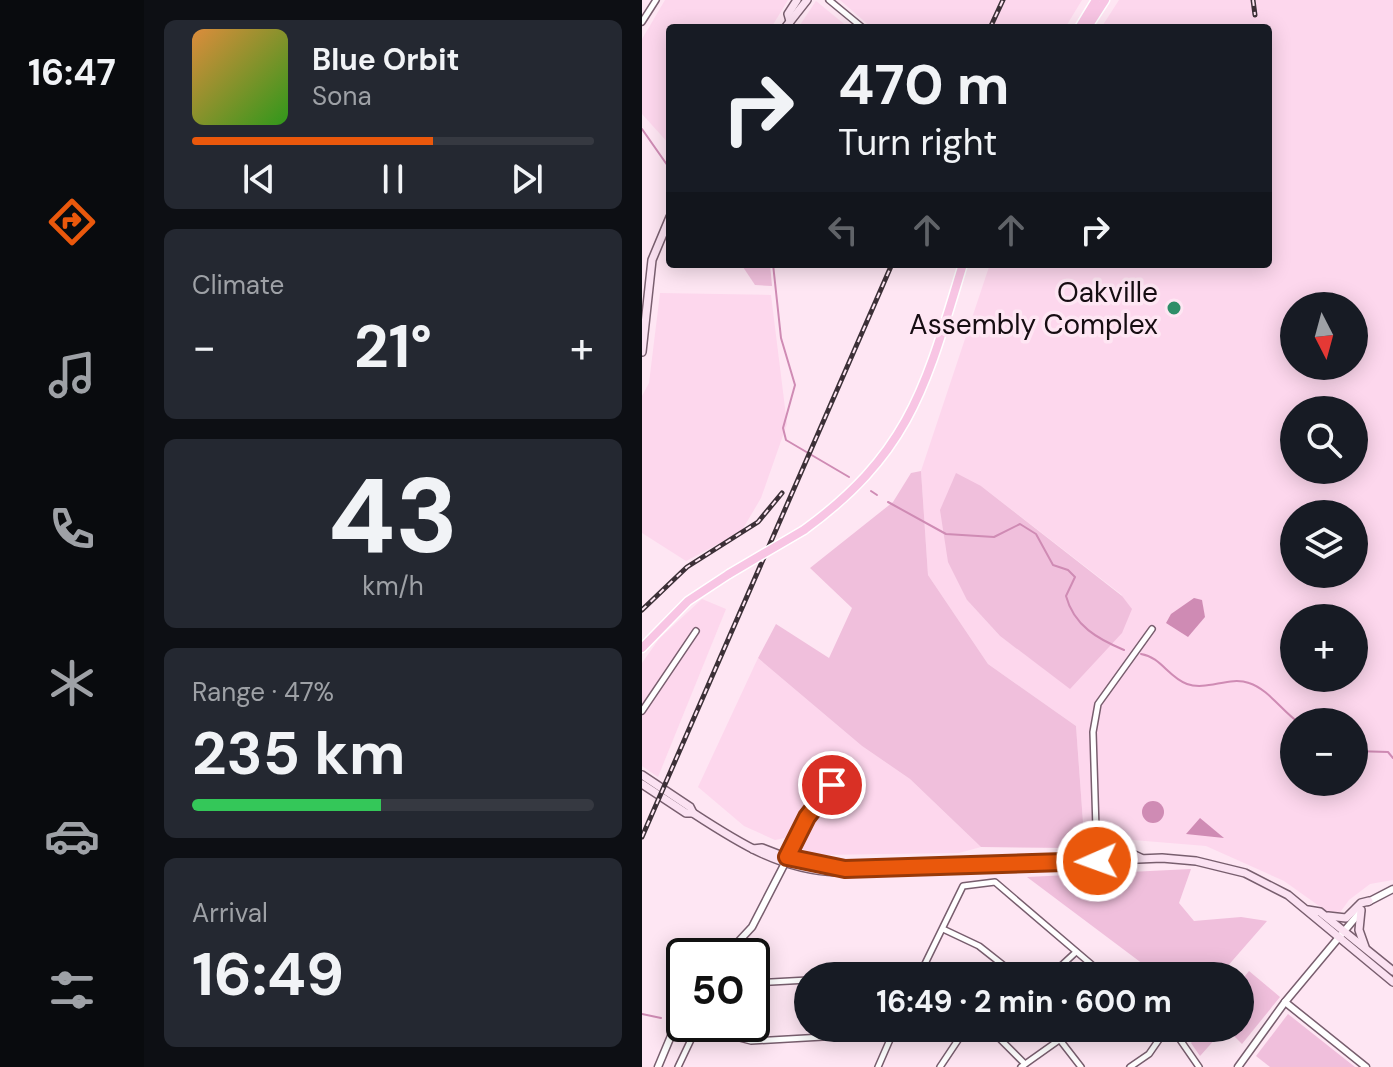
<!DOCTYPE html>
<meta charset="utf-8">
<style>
:root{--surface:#171b24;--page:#242831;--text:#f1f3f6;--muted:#9ea1a6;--line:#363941;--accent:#ea580c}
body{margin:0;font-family:"DM Sans",sans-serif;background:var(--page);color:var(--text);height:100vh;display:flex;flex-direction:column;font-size:30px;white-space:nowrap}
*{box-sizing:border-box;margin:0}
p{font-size:26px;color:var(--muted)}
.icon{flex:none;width:44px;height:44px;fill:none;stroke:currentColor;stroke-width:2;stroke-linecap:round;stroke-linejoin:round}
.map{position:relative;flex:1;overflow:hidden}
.panel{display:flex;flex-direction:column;gap:20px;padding:20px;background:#0d0f14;width:498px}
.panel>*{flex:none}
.top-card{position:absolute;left:24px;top:24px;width:606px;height:244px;border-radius:8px;box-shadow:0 4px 20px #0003;background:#171b24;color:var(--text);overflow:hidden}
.needle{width:52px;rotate:174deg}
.controls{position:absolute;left:638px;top:292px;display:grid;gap:16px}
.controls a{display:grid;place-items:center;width:88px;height:88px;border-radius:50%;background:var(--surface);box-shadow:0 4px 20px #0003;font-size:40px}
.speed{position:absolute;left:24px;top:938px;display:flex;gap:16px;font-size:40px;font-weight:700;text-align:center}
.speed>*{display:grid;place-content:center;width:104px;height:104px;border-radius:50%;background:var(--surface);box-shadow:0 4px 20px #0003;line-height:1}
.speed .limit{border:4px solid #111;border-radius:12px;background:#fff;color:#111}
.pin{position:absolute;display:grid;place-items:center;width:68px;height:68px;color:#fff;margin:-34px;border:4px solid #fff;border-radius:50%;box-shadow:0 2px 8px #0007}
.me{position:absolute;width:88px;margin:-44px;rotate:268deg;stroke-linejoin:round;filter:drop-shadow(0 0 6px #0008)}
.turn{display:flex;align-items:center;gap:28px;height:168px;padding:0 40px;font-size:36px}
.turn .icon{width:104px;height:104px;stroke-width:2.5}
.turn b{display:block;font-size:56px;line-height:68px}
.lanes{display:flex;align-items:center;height:76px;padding:0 40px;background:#0003;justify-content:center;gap:40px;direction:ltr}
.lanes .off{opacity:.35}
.big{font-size:60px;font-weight:700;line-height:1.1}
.panel .card{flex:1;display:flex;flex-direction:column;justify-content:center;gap:12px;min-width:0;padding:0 28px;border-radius:12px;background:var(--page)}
.panel .dial{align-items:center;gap:0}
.dial b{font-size:104px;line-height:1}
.song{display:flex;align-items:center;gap:24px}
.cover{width:96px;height:96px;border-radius:12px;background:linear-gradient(135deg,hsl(30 70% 55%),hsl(110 70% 35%))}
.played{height:8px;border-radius:4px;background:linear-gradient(90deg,var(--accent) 60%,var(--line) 60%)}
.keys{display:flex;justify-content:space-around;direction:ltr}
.heat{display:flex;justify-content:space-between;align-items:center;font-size:44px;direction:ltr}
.charge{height:12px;border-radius:6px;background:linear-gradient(90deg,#34c759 47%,var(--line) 0)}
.trip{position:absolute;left:152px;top:962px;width:460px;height:80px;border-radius:40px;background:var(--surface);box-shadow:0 4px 20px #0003;font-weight:700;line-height:80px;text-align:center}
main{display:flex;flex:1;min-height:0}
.tab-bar{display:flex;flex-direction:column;width:144px;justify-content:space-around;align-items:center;background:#090b0e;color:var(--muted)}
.tab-bar .icon{width:56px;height:56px}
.tab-bar .selected{color:var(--accent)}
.tab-bar b{font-size:36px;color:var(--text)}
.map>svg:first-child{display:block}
.built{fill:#fdd7ed;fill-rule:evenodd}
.green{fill:#f0bfdc}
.water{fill:#cf8bb4}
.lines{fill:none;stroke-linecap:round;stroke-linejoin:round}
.stream{stroke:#cf8bb4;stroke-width:2}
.minor-casing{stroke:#785e6e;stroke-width:8}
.tertiary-casing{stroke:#785e6e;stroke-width:9}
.secondary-casing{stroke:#785e6e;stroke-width:10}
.primary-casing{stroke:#fff;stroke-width:11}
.minor{stroke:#fff;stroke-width:5}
.tertiary{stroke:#fff;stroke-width:6}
.secondary{stroke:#fbe2f2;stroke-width:7}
.primary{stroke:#f8c5e4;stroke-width:8}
.rail-casing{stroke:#3c3037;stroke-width:5}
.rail{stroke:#fee6f3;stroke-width:2;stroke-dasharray:6;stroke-linecap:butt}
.primary-bridge-casing{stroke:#fff;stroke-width:11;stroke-linecap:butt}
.primary-bridge{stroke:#f8c5e4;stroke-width:8}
.route-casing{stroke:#983908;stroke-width:20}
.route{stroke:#ea580c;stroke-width:14}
.poi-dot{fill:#2e8e68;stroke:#fee6f3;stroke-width:3}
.labels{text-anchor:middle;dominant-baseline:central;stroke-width:7;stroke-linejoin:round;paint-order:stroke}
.poi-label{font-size:28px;fill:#160d12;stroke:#fee6f3;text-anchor:end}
</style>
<main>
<nav class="tab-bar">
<b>16:47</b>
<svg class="icon selected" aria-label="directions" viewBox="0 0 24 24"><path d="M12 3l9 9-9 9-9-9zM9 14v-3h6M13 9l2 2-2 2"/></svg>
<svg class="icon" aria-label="music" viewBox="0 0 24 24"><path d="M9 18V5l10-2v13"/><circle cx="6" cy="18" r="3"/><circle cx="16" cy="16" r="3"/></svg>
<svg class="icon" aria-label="phone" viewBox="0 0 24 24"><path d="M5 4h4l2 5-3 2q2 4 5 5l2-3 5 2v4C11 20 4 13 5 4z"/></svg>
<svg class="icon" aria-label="climate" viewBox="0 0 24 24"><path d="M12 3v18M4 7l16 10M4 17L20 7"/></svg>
<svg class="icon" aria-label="car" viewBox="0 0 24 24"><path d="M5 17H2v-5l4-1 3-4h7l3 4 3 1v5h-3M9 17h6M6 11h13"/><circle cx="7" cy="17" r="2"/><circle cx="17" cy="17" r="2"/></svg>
<svg class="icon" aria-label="filters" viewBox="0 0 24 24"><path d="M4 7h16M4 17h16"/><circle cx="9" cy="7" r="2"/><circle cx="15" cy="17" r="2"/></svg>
</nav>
<section class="panel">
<div class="card">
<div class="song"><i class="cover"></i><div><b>Blue Orbit</b><p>Sona</p></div></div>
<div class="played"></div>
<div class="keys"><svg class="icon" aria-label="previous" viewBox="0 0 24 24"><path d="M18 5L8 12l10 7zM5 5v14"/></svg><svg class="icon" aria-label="pause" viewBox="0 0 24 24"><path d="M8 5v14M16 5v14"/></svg><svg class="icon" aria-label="next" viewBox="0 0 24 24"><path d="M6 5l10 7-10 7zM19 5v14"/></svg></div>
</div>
<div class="card"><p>Climate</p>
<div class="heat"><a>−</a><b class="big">21°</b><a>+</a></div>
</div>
<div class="card dial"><b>43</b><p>km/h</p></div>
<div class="card"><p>Range · 47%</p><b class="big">235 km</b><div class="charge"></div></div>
<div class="card"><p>Arrival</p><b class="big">16:49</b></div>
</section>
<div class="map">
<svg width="751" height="1067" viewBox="0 0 751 1067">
<rect width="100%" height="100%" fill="#fee6f3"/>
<g class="built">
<path d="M23,0H146L129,28H28V145L0,114V39Z"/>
<path d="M198,0H440L423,28H230Z"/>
<path d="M477,0H751V880L728,884L707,900L694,918L642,881L564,846L442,836L434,726L346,664L286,575L279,471L348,264H626V28H459ZM652,306H712V366H652ZM652,410H712V470H652ZM339,486L480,595L428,688L358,636L325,600ZM652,514H712V574H652ZM652,618H712V678H652ZM652,722H712V782H652Z"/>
<path d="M174,1L207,28H156Z"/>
<path d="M18,293L129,295L145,424L119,498L99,532L44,561L0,533V396L7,383Z"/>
<path d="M60,599L84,609L16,777L0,766V663L17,639Z"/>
<path d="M116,658L220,746L268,779L339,847L317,853L175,855L158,848L178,811L200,793L201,780L189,773L181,778L174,795L143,838L133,840L102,826L56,787Z"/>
</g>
<g class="green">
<path d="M99,264H128L130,286L113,285Z"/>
<path d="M279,471L286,575L346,664L434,726L442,836L429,848L339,847L268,779L220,746L116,658L134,624L187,658L210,608L168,568L251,502L269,473Z"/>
<path d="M314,473L339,486L480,596L490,609L480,633L428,689L358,636L325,600L306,562L298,510Z"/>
<path d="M549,869L537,903L552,921L599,917L625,921L577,976H517L385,877Z"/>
<path d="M607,971L638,997L600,1044L584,1028H598V982Z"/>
<path d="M646,1014L713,1067H628L614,1056Z"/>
<path d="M560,1028H583L558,1056L549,1043Z"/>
</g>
<g class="water">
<path d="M552,598L560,600L563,617L546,637L524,623L529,614Z"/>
<circle cx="511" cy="812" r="11"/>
<path d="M558,818L582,838L544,834Z"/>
</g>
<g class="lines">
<g class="stream">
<path d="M0,129L28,169"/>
<path d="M131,264L139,338L153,385L141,428L144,440L207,477"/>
<path d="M229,491L235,495"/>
<path d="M246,502L304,534L352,537L378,524L394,534L411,565L426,570L433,577L424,596C432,626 456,639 482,650"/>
<path d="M499,654C519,657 526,677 545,684C565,691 587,676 607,683C626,689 640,711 656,722"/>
<path d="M712,751L746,752L751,758"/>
<path d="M0,1014L19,1018"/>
</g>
<g class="minor-casing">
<g id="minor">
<path d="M187,0L221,28"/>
<path d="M0,22L14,0"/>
<path d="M0,711L54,631"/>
<path d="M145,857L165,817L190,785"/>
<path d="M455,861L451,732L456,704L510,629"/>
<path d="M301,929L337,946L375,976"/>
<path d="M277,976L321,886L353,882L463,976"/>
<path d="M408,976L434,952"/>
<path d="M110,983L166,980"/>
<path d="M347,1028L383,1064"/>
<path d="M530,1028L557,1067"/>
<path d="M418,1040L439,1067"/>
<path d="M36,1067L55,1027L109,1041L181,1037L192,1028"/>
<path d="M236,1067L253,1028"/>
<path d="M298,1067L324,1028"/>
<path d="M379,1067L434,1028"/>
<path d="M488,1067L507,1054L525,1028"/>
</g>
</g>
<g class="tertiary-casing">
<g id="tertiary">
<path d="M726,902L751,889"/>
<path d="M83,956L110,927L144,861"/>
<path d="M643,1002L724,1067"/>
<path d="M16,1067L42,1005"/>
<path d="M596,1067L643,1002L719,911"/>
</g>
</g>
<g class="secondary-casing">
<g id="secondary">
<path d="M148,21L146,14L155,0"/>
<path d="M143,28L165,0"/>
<path d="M0,352L10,260L28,217"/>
<path d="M0,775L48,807L51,813C97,843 139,870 195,872L520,858L554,861L603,873L646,895L751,982"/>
<path d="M0,784L44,813H51"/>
<path d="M454,825C469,855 474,844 499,858"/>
<path d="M111,849L120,848L151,860L203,869"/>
<path d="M666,910L678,912L751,971"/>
<path d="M719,910L717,930L723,947"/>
<path d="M686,916L704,918L719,903L727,901"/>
</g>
</g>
<g class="primary-casing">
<g id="primary">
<path d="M437,28L454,0"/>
<path d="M445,28L463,0"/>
<path d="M162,530C269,452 284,385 321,264"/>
<path d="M0,648L46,601L87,574"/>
</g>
</g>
<use href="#minor" class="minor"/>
<use href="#tertiary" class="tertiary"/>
<use href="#secondary" class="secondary"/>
<use href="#primary" class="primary"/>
<g class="rail-casing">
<g id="rail">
<path d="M611,0L613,15"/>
<path d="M348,28L361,0"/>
<path d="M0,610L45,567L116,522L140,493"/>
<path d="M0,837L250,264"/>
</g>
</g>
<use href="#rail" class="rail"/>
<g class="primary-bridge-casing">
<path id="primary-bridge" d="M87,574L162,530"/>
</g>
<use href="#primary-bridge" class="primary-bridge"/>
</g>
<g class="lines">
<g class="route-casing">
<path id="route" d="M190,785L165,817L145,857L203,869L455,861"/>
</g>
<use href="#route" class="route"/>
</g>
<circle class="poi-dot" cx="532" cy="308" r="8"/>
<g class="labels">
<g class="poi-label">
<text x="516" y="292">Oakville<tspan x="516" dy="32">Assembly Complex</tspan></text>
</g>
</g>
</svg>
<div class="controls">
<a><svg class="needle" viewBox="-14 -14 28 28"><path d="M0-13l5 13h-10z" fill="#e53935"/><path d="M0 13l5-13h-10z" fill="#9ea1a6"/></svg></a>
<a><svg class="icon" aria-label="search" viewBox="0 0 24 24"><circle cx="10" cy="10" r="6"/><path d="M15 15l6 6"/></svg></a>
<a><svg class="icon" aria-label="layers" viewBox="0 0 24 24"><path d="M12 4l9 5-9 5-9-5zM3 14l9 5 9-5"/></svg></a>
<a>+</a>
<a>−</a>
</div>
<div class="speed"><div class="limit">50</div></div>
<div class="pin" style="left:190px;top:785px;background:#d93025"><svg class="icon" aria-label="arrive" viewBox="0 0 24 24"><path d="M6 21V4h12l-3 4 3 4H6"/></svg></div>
<svg class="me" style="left:455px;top:861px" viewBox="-20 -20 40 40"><circle r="17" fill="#ea580c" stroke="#fff" stroke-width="3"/><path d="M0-11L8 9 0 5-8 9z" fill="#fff"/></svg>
<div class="trip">16:49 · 2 min · 600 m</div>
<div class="top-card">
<div class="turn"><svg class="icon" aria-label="right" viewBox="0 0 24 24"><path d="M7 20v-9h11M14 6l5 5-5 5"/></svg><div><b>470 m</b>Turn right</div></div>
<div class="lanes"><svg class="icon off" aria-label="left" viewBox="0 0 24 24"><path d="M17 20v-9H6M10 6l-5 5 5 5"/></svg><svg class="icon off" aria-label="ahead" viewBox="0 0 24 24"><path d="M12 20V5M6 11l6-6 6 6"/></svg><svg class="icon off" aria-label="ahead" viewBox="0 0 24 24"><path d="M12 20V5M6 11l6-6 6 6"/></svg><svg class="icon" aria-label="right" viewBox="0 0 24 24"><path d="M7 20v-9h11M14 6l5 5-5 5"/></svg></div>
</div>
</div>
</main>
